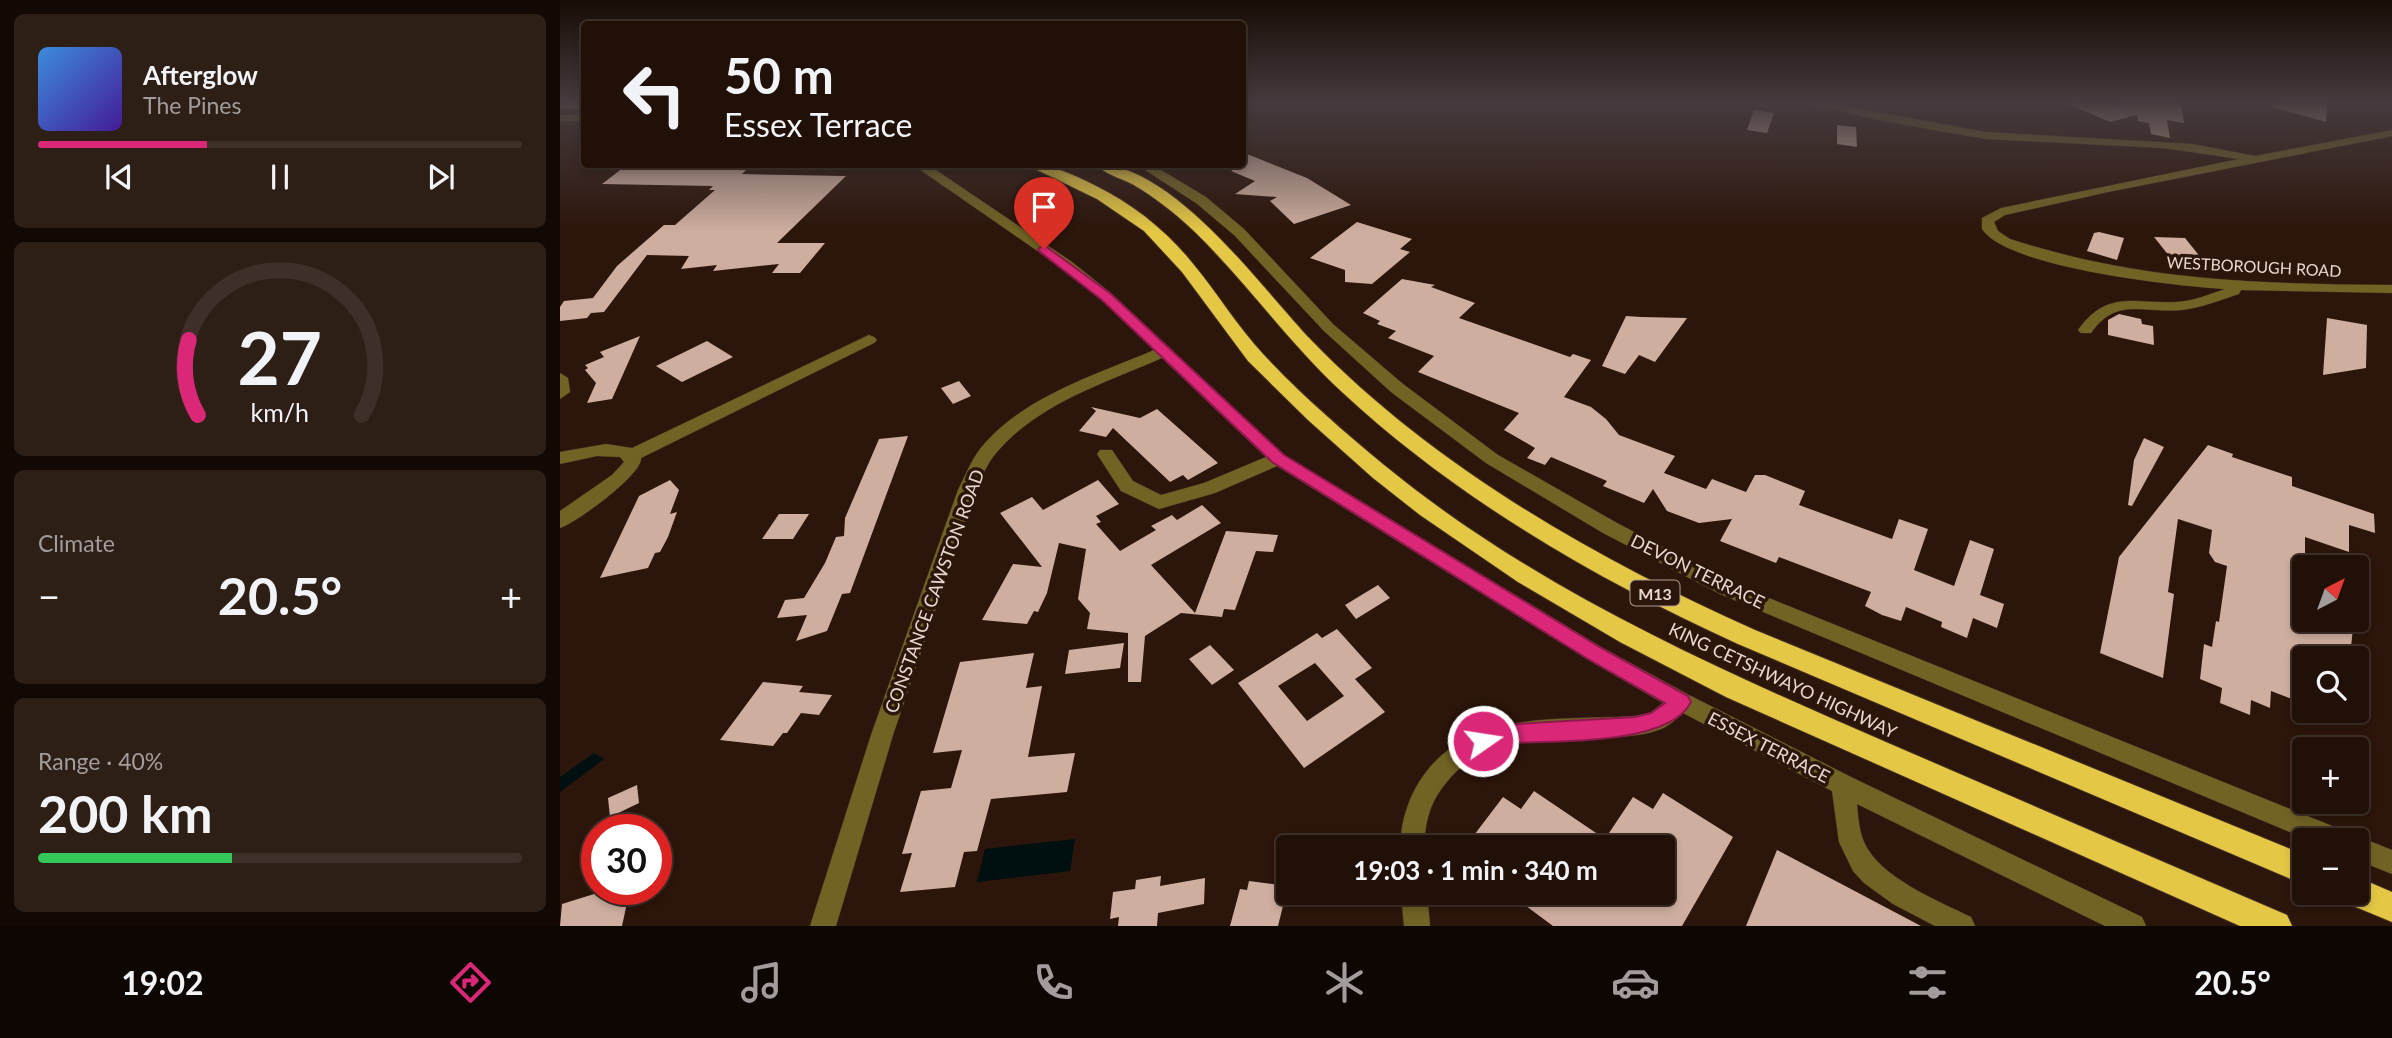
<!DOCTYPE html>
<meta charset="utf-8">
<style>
:root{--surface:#211008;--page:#2d1e16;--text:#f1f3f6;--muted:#a29d9c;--line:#3e3029;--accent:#db2777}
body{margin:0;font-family:Lato,sans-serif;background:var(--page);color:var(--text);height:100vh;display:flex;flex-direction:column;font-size:26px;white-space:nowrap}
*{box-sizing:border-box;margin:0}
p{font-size:23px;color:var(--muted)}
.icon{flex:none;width:38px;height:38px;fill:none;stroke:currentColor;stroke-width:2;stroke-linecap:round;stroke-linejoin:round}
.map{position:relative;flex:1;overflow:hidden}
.sheet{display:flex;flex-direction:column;gap:14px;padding:14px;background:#120904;width:560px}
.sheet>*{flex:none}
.banner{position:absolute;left:21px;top:21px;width:665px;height:147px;border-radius:7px;box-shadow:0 4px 10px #0003,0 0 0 2px var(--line);background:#211008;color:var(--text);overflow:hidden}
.needle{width:46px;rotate:41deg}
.fabs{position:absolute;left:1732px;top:555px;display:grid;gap:14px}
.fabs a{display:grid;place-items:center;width:77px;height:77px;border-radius:7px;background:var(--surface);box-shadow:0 4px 10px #0003,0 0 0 2px var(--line);font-size:35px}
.speed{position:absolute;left:21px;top:814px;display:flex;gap:14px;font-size:35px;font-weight:700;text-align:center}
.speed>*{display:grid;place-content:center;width:91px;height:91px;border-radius:50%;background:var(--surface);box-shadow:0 4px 10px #0003,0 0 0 2px var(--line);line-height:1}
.speed .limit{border:10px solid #d22;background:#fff;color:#111}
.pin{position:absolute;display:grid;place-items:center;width:60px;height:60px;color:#fff;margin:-72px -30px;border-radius:50% 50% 50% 0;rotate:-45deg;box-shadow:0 0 7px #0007}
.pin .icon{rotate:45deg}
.me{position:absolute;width:77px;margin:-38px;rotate:77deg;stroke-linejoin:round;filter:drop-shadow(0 0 5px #0008)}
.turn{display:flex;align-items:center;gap:24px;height:147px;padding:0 28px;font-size:32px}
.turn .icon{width:91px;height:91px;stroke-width:2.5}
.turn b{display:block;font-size:49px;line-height:60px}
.big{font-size:52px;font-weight:700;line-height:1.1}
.sheet .widget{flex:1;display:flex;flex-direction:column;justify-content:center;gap:10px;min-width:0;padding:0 24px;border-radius:10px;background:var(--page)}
.sheet .dial{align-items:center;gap:0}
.dial svg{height:182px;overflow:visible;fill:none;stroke:var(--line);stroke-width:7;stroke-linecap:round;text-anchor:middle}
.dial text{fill:var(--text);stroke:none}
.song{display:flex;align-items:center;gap:21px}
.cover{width:84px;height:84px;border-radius:10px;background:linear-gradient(135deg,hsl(210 70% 55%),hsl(260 70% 35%))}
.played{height:7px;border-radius:4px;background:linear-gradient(90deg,var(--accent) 35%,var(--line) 35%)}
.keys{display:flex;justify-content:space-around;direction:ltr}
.heat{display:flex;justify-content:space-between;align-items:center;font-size:38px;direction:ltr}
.charge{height:10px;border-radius:5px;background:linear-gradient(90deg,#34c759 40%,var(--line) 0)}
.trip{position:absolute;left:716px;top:835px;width:399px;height:70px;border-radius:7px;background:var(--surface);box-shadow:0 4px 10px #0003,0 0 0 2px var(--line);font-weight:700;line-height:70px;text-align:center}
.tabs{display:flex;height:112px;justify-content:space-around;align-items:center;background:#0d0603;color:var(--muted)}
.tabs .icon{width:49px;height:49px}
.tabs .current{color:var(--accent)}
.tabs b{font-size:32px;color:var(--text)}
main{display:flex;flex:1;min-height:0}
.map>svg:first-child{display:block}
.water{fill:#000f0f}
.building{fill:#ceae9f;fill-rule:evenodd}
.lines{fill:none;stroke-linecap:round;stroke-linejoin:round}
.minor-casing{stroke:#463026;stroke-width:1}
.highway-casing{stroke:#463026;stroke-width:2}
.minor{fill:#716324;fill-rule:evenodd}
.highway{fill:#e4c744;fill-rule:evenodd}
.route{fill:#db2777;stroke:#8e194d;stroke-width:2}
.labels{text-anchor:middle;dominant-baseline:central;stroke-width:7;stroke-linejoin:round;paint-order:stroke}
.far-street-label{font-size:16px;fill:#e7d7cf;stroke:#2c150a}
.shield{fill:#2c150a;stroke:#af9d94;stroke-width:2}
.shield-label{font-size:16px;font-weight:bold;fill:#e7d7cf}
.street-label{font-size:18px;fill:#e7d7cf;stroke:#2c150a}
</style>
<main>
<section class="sheet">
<div class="widget">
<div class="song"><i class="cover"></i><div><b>Afterglow</b><p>The Pines</p></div></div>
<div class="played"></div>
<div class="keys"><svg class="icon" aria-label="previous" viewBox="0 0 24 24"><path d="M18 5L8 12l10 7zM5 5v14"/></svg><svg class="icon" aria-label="pause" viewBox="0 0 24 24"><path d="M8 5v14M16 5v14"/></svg><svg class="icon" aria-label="next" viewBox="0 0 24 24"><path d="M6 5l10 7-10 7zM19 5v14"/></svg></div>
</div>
<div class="widget dial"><svg viewBox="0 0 100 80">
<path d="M14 69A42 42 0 1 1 86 69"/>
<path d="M14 69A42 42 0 0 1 10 36" stroke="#db2777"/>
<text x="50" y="56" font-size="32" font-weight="700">27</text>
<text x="50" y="72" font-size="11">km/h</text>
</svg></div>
<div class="widget"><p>Climate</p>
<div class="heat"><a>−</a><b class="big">20.5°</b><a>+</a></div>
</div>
<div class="widget"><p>Range · 40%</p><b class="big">200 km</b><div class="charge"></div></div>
</section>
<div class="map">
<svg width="1832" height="926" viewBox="0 0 1832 926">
<rect width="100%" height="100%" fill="#2c150a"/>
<g class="water">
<path d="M34,753L44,759L0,792V777Z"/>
<path d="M515,839L510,871L417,882L425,849Z"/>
</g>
<g class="building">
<path d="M1504,102L1560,105V102H1621L1624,123L1607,120L1610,138L1591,134L1589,123L1578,121L1577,115L1550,122Z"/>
<path d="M1714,102H1767L1766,122L1713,107Z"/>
<path d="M1194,110L1214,113L1207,133L1187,130Z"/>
<path d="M1277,125L1296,127L1297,147L1277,144Z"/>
<path d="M682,152L747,178L791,205L734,224L710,201L717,197L675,194L695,181L671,171L682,164Z"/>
<path d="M68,164L149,165L145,168L187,169L182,174L286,176L217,243H265L240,273H212L219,264L153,271L157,265L121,269L129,256L87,255L44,312L31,313L27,318L0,321V307L4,301L33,298L57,266L104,225H115L155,190H149L153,186L42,184Z"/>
<path d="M797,222L852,239L840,249L850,252L812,284L785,282V270L750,258Z"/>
<path d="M1539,232L1564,238L1557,260L1527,251L1534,233Z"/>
<path d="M1594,237L1625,238L1646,264L1614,262Z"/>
<path d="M842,279L875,285L871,287L915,303L899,318L1010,357L1013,354L1031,360L1004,397L1031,407L1046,419L1059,435L1115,456L1104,473L1146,489L1152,479L1186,492L1195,475H1205L1245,491L1239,505L1332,539L1339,519L1368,529L1354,570L1394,586L1410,540L1434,549L1420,595L1444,604L1437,628L1413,618L1407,638L1381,627L1382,622L1346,607L1341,621L1322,615L1305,606L1311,592L1219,557L1216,563L1160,541L1172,519L1139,523L1107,511L1093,489L1084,503L1043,486L1047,481L991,457L985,465L967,458L975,448L944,430L959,413L858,372L874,356L828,338L836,331L817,324L820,321L803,313Z"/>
<path d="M1559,314L1581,319L1582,324L1593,326L1594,345L1548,335V320Z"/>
<path d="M1066,316L1081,317L1127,318L1095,362L1079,355L1065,374L1042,366Z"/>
<path d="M1767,318L1807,325L1806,368L1763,375Z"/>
<path d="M80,336L52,399L27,403L36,383L25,370L28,368L25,365L44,357L40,352Z"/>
<path d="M147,341L173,357L122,382L96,366Z"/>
<path d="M399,381L411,396L393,404L381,388Z"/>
<path d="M531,407L580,418L597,409L658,463L628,480L623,475L610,482L553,428L546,437L519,431L536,411Z"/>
<path d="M348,436L290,593L282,594L267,631L236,641L247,615L217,618L225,600L244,598L265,563L276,537L284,536L285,518L319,439Z"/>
<path d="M1584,438L1604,447L1572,506L1568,505L1574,460Z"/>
<path d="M1648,445L1673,454L1672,457L1732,477V486L1814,514L1815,533L1789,525V552L1745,537V620H1785V624L1793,627L1790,658H1745V704L1711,691L1710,708L1691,700L1690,715L1660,703L1662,688L1640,679L1644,644L1652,647L1656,621L1659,622L1667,566L1655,562L1649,553L1652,530L1618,519L1608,592L1614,594L1603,678L1540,653L1559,557Z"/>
<path d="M110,480L119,490L110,514L117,512L108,537L100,552L95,553L88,568L40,578L79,496Z"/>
<path d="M538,480L559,504L536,516L541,522L536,524L560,551L596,530L591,526L612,515L617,520L642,505L661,523L591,565L635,613L666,531L718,535L713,552L696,551L675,610L664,609L662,617L621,613L585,636L581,682H568V633L527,629L530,613L518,599L526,549L499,543L487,593L478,612L474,611L467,624L422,620L453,564L482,567L440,513L472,497L483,510Z"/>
<path d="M219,514H249L233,539H202Z"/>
<path d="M818,585L830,598L796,619L785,605Z"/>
<path d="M777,629L812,668L795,679L825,712L744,768L678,683L757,633L762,638ZM755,663L784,696L747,721L718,686Z"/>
<path d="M564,643L560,668L505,674L509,650Z"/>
<path d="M650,645L674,670L652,685L629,659Z"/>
<path d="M474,653L466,688L482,686L468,757L515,753L507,792L431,799L417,851L404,852L395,887L340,892L352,853L342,854L361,791L391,788L402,750L373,753L400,662Z"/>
<path d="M203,682L243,686L239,692L272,695L259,715L241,713L227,733H223L213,746L160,740Z"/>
<path d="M77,785L79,803L50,817L48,798Z"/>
<path d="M974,791L1045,839L1073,797L1093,809L1103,793L1173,837L1122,926H993L947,892H1102V847H905L943,797L961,809Z"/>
<path d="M1217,850L1361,926H1186Z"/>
<path d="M601,876L600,886L645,878L644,904L598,913L597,926H558L559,917L550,919L553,892L575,889L576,880Z"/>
<path d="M689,881L728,886L718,926H670L680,889L687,890Z"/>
<path d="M50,889H70L62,926H0L2,904Z"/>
</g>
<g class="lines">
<g class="minor-casing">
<g id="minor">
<path d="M1242,102H1262L1426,132L1633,144L1695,156L1832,130V136L1548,192L1445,215L1434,222L1438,231L1450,239C1579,281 1698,284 1832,285V293L1681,290L1679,294C1660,300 1641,308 1621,310C1583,314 1557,296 1531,333H1521L1518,330C1547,289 1575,304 1617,302C1634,301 1650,294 1665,289C1618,286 1447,268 1422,229V218L1441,208L1679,159L1603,148L1426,139L1323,121Z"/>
<rect x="0" y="115" width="24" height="6"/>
<path d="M352,164H367L512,262L552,294L724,455L1041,647L1129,695L1291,777L1582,917L1586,926H1545L1297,804C1298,816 1299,830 1304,842C1319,877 1378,901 1411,917L1415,926H1375L1333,904L1304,883L1293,871L1279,842L1272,791L1123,713C1116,719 1109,726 1101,729C1086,735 1070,736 1054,737C995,742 926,731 886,783C870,802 865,822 864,847H840C841,820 849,794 866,772C914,709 1004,721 1075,716L1090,713L1103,703L1027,659L717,466L655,493L599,509L561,491L537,454L540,450H552L573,481L601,495L644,483L706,457L602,358C545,383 479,403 437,452C427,463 422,477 416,490L333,735L276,926H250L311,735L398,490C406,474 413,456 425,443C468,395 536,375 594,350L542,300L502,268Z"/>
<path d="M576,164H591L646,197L684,229L774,325L843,384L938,455L1057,523L1174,584L1787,832L1790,839L1797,836L1832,850V874L1797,860V840H1749L1160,594L1043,533L926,463L831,392L764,331L674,235L636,203Z"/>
<path d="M309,335L314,337L317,340L314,343L81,458C83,474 16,523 0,528V511L52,475L64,462L60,457L37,456L0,464V452L46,444L72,448Z"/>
<path d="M0,373L8,378L10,392L0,399Z"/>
<path d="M841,892H867L870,926H844Z"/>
</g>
</g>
<g class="highway-casing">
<g id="highway">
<path d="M0,102H24V109L0,108Z"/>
<path d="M465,164C491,164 512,174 536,186C574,205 607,231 634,265C658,294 677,326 703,354C740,394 782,430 824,465C975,589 1157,669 1335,746C1465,802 1596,859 1727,915L1732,926H1680L1166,697L1060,642L958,582L860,515L813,478L748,420L688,361L622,272L584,231L537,199Z"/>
<path d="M535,164C614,164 701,288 752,341C873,466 1037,560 1195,630L1745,855V885L1178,644C1037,580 896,498 782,392C729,343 687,283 635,232C616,214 595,197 572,184C560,178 545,174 535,164Z"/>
<path d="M1797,877L1832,892V922L1786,903L1782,892H1797Z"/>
</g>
</g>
<use href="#minor" class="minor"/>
<use href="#highway" class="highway"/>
</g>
<linearGradient id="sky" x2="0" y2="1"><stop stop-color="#180c06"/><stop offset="0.44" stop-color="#453b3e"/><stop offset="1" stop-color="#453b3e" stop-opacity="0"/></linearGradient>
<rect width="1832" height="232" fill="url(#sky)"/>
<path class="route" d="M484,245L551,294L724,455L1041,648L1128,696L1131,702C1109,747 986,741 941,743L923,750L916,747L913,741L916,734L940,725L1075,717L1091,713L1105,703L1028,659L712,462L542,300L480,252L478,249Z"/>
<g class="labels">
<g class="far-street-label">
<text transform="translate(1694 266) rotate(3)">WESTBOROUGH ROAD</text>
</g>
<rect class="shield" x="1070.5" y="580.5" width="49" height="25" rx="5"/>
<g class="shield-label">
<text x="1095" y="593">M13</text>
</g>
<g class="street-label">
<text transform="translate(1138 571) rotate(26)">DEVON TERRACE</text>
<text transform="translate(374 591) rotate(-70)">CONSTANCE CAWSTON ROAD</text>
<text transform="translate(1223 680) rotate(25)">KING CETSHWAYO HIGHWAY</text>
<text transform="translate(1209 747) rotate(27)">ESSEX TERRACE</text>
</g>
</g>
</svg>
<div class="fabs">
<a><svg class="needle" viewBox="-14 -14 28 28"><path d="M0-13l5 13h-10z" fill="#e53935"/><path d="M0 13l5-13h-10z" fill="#a29d9c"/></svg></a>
<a><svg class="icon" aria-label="search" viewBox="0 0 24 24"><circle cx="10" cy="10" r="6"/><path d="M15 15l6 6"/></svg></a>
<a>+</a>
<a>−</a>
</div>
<div class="speed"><div class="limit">30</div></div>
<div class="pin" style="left:484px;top:249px;background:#d93025"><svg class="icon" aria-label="arrive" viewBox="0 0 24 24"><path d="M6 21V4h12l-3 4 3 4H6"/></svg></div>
<svg class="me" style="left:923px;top:741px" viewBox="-20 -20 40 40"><circle r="17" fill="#db2777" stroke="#fff" stroke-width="3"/><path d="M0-11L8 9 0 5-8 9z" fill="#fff"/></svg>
<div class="trip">19:03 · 1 min · 340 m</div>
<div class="banner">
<div class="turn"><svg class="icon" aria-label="left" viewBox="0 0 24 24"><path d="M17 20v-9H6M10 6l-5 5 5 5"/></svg><div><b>50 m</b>Essex Terrace</div></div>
</div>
</div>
</main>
<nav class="tabs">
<b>19:02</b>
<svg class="icon current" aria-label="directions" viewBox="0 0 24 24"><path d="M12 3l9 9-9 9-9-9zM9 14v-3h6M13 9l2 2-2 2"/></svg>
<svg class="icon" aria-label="music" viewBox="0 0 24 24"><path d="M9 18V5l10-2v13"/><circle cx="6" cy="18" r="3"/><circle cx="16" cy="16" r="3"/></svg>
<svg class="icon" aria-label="phone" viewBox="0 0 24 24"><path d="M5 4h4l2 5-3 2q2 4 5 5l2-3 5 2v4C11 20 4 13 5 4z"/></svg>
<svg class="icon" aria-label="climate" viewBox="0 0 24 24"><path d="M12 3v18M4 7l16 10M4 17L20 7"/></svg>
<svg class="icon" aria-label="car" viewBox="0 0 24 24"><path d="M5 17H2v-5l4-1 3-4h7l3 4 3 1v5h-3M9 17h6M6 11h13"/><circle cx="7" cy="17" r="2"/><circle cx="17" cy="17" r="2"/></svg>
<svg class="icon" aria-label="filters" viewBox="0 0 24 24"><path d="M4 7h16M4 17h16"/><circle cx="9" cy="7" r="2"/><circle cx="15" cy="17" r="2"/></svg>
<b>20.5°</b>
</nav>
